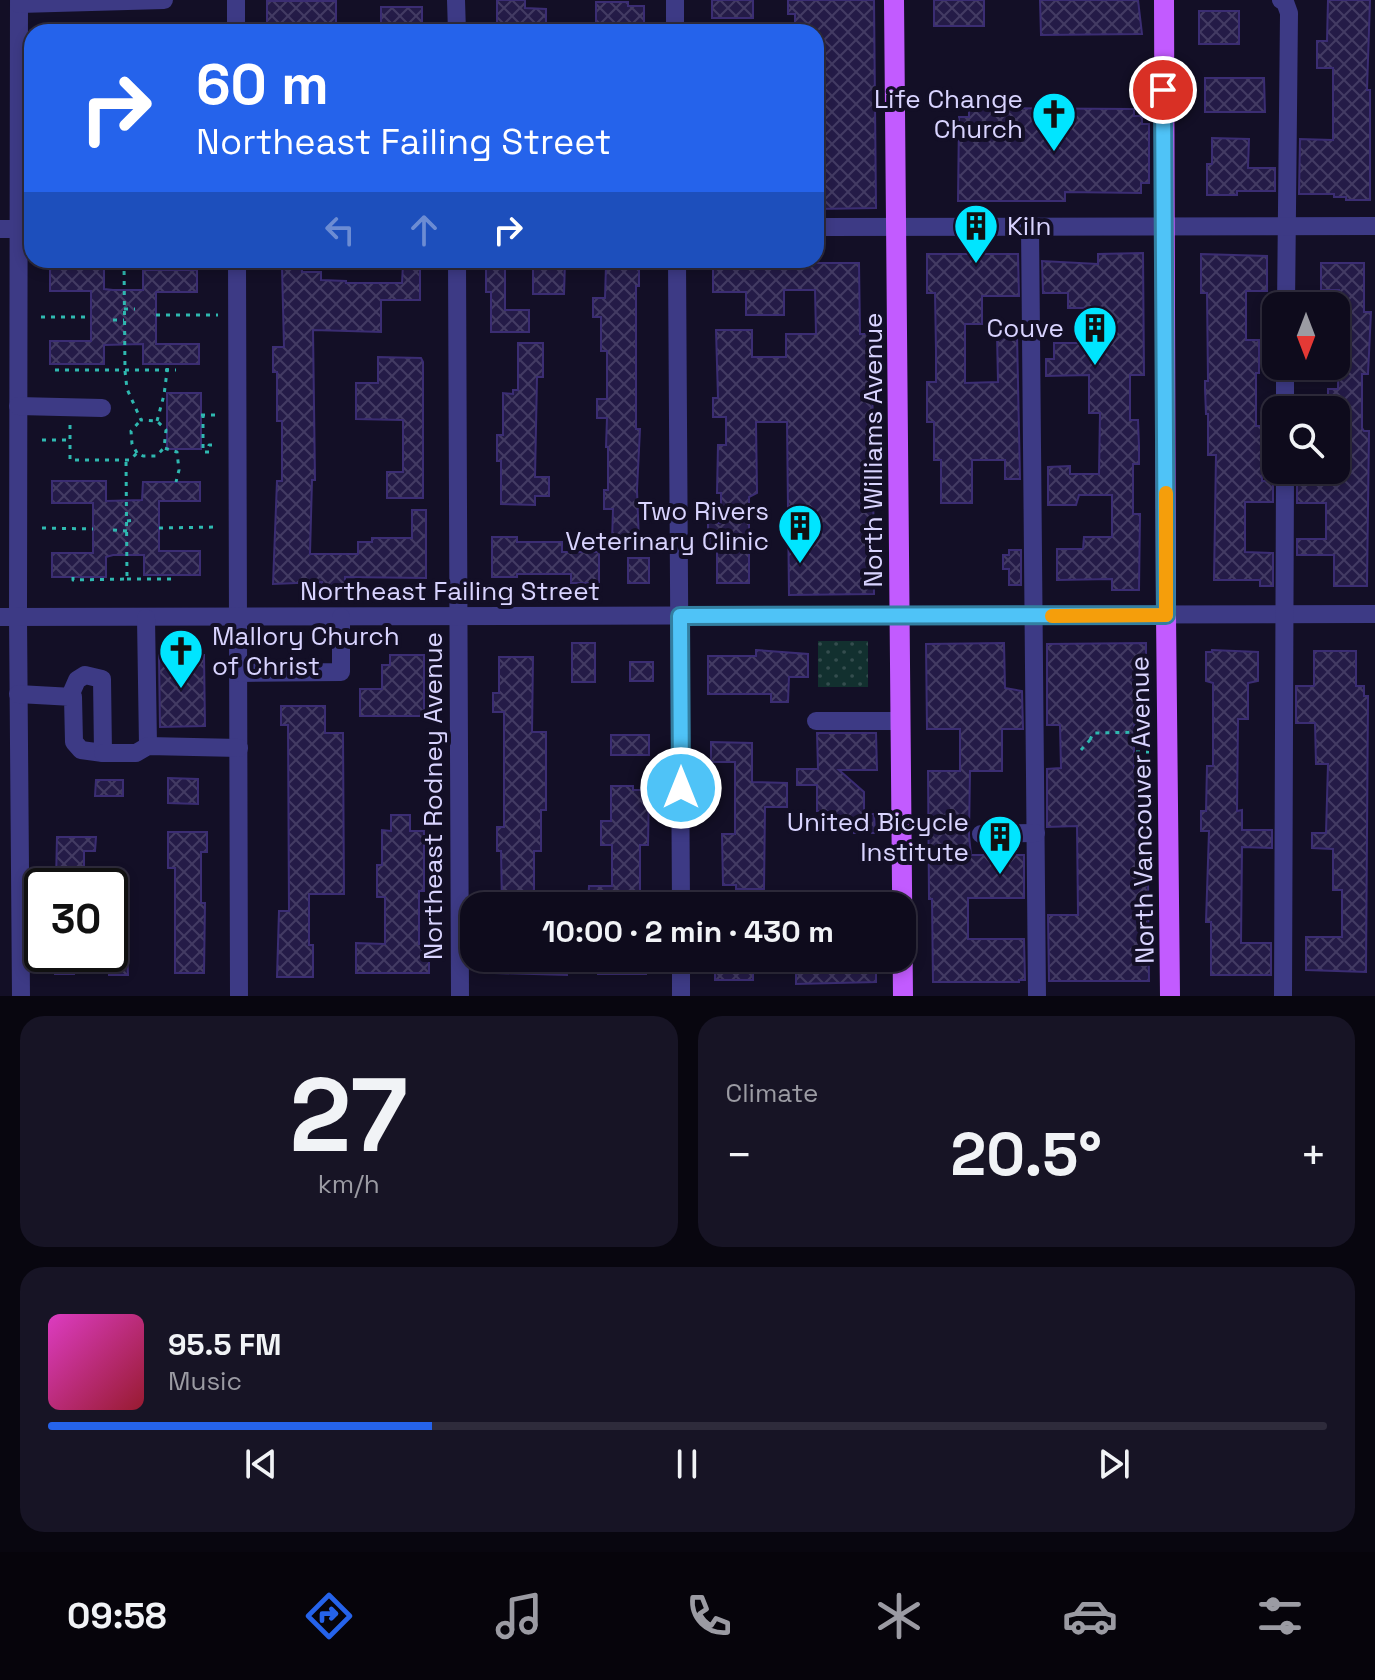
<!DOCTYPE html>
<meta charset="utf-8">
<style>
:root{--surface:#0e0b1c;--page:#171425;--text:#f1f3f6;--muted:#9b9ba3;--line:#2e2b3b;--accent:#2563eb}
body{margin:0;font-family:"Space Grotesk",sans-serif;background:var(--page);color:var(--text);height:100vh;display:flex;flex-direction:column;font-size:30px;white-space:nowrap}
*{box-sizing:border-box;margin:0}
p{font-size:26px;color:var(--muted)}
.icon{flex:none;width:44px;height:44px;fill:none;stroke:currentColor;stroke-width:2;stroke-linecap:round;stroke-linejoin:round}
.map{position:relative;height:996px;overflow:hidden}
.panel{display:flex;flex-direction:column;gap:20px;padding:20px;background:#08060f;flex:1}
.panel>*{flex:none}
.guide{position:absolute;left:24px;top:24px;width:800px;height:244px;border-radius:24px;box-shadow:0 4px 12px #0003,0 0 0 2px var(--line);background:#2563eb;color:#fff;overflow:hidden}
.needle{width:52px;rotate:180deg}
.controls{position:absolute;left:1262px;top:292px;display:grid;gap:16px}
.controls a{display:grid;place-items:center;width:88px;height:88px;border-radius:16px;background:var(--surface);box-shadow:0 4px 12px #0003,0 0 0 2px var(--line);font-size:40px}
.speed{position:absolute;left:24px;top:868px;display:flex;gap:16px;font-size:40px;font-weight:700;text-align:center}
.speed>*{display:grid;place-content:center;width:104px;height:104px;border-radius:50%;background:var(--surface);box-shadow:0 4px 12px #0003,0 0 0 2px var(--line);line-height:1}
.speed .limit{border:4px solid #111;border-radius:12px;background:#fff;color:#111}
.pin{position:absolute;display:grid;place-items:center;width:68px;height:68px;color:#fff;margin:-34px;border:4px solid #fff;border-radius:50%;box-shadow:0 2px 8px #0007}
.me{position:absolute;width:88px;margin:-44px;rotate:0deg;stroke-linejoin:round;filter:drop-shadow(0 0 6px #0008)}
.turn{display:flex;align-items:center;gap:28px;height:168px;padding:0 40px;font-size:36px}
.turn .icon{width:104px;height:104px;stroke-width:2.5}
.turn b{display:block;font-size:56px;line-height:68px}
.lanes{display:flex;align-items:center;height:76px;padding:0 40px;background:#0003;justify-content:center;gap:40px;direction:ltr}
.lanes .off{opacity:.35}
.big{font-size:60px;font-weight:600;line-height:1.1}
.panel .card{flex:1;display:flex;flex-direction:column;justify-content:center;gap:12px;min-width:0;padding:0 28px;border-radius:24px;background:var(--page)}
.panel .dial{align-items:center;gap:0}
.dial b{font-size:104px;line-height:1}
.song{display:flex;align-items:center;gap:24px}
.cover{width:96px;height:96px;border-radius:12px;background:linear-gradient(135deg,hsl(310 70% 55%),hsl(350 70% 35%))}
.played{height:8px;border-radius:4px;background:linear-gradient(90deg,var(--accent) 30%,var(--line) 30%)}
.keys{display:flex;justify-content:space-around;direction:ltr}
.heat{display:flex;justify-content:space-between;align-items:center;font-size:44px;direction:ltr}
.panel .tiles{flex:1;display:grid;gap:20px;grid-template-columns:1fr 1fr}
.card:last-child{grid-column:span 2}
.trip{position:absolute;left:460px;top:892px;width:456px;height:80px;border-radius:24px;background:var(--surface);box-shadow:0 4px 12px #0003,0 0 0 2px var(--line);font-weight:600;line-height:80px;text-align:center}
.tab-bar{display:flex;height:128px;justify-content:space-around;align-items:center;background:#06040b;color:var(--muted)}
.tab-bar .icon{width:56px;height:56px}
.tab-bar .current{color:var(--accent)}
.tab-bar b{font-size:36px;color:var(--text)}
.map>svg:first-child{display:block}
.grass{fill:url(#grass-dots)}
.building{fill:url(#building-cross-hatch);stroke:#3b2d73;stroke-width:2}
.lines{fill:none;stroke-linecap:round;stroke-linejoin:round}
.path{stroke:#2fb8b0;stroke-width:3;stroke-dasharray:4 6;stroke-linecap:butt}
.minor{stroke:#3d3a85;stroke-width:18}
.major{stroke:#c25bff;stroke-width:20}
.route-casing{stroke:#337fa1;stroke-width:20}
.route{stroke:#4fc3f7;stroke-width:14}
.slow{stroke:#f59e0b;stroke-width:14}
.labels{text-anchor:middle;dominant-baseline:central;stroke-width:8;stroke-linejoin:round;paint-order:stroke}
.poi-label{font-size:26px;fill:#d9d4ff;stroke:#130f26;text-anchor:end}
.street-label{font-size:26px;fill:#d9d4ff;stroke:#130f26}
</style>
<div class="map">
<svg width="1375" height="996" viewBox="0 0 1375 996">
<defs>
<pattern id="grass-dots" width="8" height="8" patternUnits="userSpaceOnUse" patternTransform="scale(2)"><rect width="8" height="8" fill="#12302f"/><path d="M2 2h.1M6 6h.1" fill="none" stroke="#344d4e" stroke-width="1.8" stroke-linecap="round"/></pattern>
<pattern id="building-cross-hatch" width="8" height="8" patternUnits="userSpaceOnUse" patternTransform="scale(2)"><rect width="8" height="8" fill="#241b47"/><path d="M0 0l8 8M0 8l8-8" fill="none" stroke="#433b63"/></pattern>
</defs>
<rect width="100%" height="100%" fill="#130f26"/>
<rect class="grass" x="818" y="641" width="50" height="46"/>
<g class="building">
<path d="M497,0H525V8L546,9V32H497Z"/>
<rect x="712" y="0" width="41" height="18"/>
<path d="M788,0H874L876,208L816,209V32H795V14H788Z"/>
<rect x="934" y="0" width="50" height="26"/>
<path d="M1040,0H1138L1142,34L1041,35Z"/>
<path d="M1328,0H1370L1367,90H1370V200H1346V197H1334V194H1299L1300,139L1333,140V68H1317V41H1327Z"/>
<rect x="267" y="1" width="69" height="25"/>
<path d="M596,2H628V6H644V23H596Z"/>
<rect x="381" y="7" width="41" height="22"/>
<rect x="1199" y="11" width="40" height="33"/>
<path d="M1205,78H1264L1265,112H1205Z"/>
<path d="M969,108L1134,109V116H1142V124H1149V183H1141V193L1065,192V201H958L959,117H969Z"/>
<path d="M1212,138L1249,139L1248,168H1275V191H1237V195H1207V164H1212Z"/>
<path d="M1143,253L1144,375H1130V420H1138L1139,446V464H1133V514H1140L1139,590H1112V579L1057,580V549H1083L1084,537H1112V495H1079L1076,505H1048V467L1070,466V474H1099L1100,413H1089V375L1046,376V359H1054V343H1099L1098,308H1068V293H1043L1042,261L1098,264V254Z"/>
<path d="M927,254H1018L1019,296H982V324H965V383L998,382L997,334H1017L1020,479H1005V460H972V503H941V460H934V422H927V382H936V351L935,293H927Z"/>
<path d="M1201,254L1267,256V291H1246V340H1259V373H1256V426H1262V481H1273V502H1245V552L1273,553V586H1260V580H1214L1216,455H1208V414H1206L1205,389V381H1208L1207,293H1201Z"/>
<path d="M486,260H505V310H529V332H491V292H486Z"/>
<path d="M533,262H565L564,294H533Z"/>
<path d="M713,263L810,266V263H859L860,334H872L874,594L789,595L787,422H756L757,493L749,497V583H717V548H708V523H721V493H717L718,445H726V417H713V398H718L716,330H752V357H786V334H816L815,290H784V315H746V292H713Z"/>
<path d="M1321,263H1364V312H1371L1368,374H1362V428L1364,431H1369L1367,586H1334V555H1297V539H1326V503H1297V478H1335L1337,461V405H1328V389H1338L1339,290H1321Z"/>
<path d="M403,264L420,265V300H381V332L313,330L315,480H312L310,554H358V542H372V538H412V510H426V578L345,577V590H322V582L273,584L277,481H282V421H277V372H273V347H284L282,267H302V272H321V280L346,281V283H402Z"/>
<path d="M606,265H639V286H636V429H640L637,490L639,542H612L613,509H604V490H608V447H606L607,418H597V399H607V351H601V317H593V298H605Z"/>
<path d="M50,269H104V289L113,290H143V270H197V292H156V344H199V364H143V344L104,345V364H50V341H91V291H50Z"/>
<path d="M518,343H543V377H537L535,477H549V496H535V505L501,504V461H497V435H503V393L513,394V390H518Z"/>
<path d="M378,357L421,358L423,362V498H387V472H403V420L356,419V383H378Z"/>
<rect x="167" y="393" width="34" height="56"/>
<path d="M52,481H106V501L142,500L143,482H200V501H159V551H200V575H144V555H113L106,557V577H52V553H93V503H52Z"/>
<path d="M492,537H517V542H562V552H599V583H571V574H517V577H492Z"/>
<path d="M1009,550H1021V585H1009V569H1003V555H1009Z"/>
<rect x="628" y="558" width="21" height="25"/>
<rect x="572" y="643" width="23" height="39"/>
<path d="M1004,643L1005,688L1022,691L1023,729H1002V771H970L969,835L971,855H1024V898H968V939H1024L1025,980H1019V982H933L932,899H929L928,771H960V729H927L926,644Z"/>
<path d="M1146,643V724H1134V768H1147L1149,981H1049L1048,915H1078L1077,826L1047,827V769L1061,768L1060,725H1047V644Z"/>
<path d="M756,650L808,654V677H789L788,702H771V694H708V656H756Z"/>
<path d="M1212,650L1258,652V681L1248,683V719H1238L1237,811L1242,810V830H1272V848L1242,847L1241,943H1271V975H1211V922H1206L1209,831H1201V811H1206L1207,766H1213V683L1206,681V652H1212Z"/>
<path d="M1314,651H1356V686H1364V696H1368L1366,972L1306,970V937H1342V890H1333V849L1312,848V833H1326L1328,764H1316L1315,723H1296V686H1314Z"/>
<path d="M159,655H204L205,726L160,727Z"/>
<path d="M390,655H424V716H360V689H382V665H390Z"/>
<path d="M499,657H533L532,732H546V810H541V851H534V906H502L501,851H497V827H504V712H493V693H499Z"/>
<rect x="630" y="662" width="23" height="19"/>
<path d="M281,706H325V733H343L344,894H309V945H313V977H277L279,911H289L288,725H281Z"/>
<path d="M817,733H876L877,770H839L864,792V814H874L875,833H854V825H834L833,811H817V785H797V769H818Z"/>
<rect x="611" y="735" width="38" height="20"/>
<path d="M711,742L752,743V782L787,783V807H765L764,889H736V885H723L722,834H735V762H711Z"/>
<path d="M168,778L198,779V804L168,803Z"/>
<path d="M96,780H123V796H95Z"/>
<path d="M611,786H633V790H649L648,845H640V906H588L589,886H612V845H601V821H611Z"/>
<path d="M391,815H410V831H424V891H419V944H429V973H356V943L385,944V897H377V865H382V830L391,831Z"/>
<path d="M168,832H207V852H201V903H205L204,973H175V868H168Z"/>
<path d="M57,837H96L95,851H84V880H82V886H63V880H56Z"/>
<path d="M110,902H125L128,975H109Z"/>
<rect x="55" y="954" width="19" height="20"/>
<path d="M495,958H566L567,975L495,973Z"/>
<rect x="598" y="958" width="48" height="16"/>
<path d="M803,958H876V982L796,984V968L803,967Z"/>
<rect x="715" y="959" width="38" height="21"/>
</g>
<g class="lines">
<g class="path">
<path d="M124,262H177V270"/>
<path d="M80,269V262H124L125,371L127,389L141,420L157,421L166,430L164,448L177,452L179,470L176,482"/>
<path d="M124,309H135"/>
<path d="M156,315H218"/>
<path d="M41,317H91"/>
<path d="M113,320H124"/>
<path d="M55,370H176"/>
<path d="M203,414V452H209V445H217"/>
<path d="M201,415H217"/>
<path d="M157,421L164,395L168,364"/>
<path d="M70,425V460H130L137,453L143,456H156L164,448"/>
<path d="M42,440H70"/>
<path d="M137,453L132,444L131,431L141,420"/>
<path d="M127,521L137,520"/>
<path d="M42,528L93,529"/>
<path d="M159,528L217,527"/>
<path d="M113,530L127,531"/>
<path d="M73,577V580L127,579L126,460"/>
<path d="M127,579H171V575"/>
<path d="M1136,732V752H1149"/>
<path d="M1090,740L1093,733L1148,732"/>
<path d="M1081,750L1090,740H1094"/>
</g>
<g class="minor">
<path d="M19,0L18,617L21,996"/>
<path d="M236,0V32"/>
<path d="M456,0L457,32"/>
<path d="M675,0V32"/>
<path d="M1281,0L1285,2L1289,13L1286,306"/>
<path d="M19,4L164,0"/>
<path d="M1030,226L1037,996"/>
<path d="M816,227L1375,226"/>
<path d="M0,229H32"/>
<path d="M237,260L239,996"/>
<path d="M457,260L460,996"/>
<path d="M677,260L681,906"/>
<path d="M18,406L102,408"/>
<path d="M1285,410V366"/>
<path d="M0,617L1375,614"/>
<path d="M146,618L148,746"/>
<path d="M239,673L341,672V617"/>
<path d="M18,694L73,697L74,742L81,750L103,753L102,679L85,675L77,680L70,696"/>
<path d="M816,721H901"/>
<path d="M103,753H136L148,746L239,748"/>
<path d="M981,834L1036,833"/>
<path d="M681,958V996"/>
<path d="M1283,996L1285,470"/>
</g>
<g class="major">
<path d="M894,0L903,996"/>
<path d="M1164,0L1166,615L1170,996"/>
</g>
</g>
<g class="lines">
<g class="route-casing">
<path id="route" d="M681,788L680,616L1166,615L1163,90"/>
</g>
<use href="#route" class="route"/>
<path class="slow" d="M1052,616L1166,615V493"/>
</g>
<defs>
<g id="church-pin" transform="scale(2.3)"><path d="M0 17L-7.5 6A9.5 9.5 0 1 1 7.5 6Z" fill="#00e5ff" stroke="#130f26"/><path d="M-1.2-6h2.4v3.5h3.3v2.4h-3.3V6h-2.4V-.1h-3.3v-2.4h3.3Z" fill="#111"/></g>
<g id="building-pin" transform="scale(2.3)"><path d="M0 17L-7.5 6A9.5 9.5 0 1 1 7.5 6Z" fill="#00e5ff" stroke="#130f26"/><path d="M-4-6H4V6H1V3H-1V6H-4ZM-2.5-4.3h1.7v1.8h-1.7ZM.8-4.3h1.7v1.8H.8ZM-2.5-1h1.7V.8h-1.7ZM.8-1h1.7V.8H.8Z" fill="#111"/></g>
</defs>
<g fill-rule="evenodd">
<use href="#church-pin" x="1054" y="114"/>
<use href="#building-pin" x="976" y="226"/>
<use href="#building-pin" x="1095" y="328"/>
<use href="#building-pin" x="800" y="526"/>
<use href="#church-pin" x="181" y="651"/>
<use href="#building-pin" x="1000" y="837"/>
</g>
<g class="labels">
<g class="poi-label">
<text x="1023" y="99">Life Change<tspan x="1023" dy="30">Church</tspan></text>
<text x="1007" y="226" text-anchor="start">Kiln</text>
<text x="1064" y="328">Couve</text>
<text x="769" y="511">Two Rivers<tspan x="769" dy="30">Veterinary Clinic</tspan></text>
<text x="212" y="636" text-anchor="start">Mallory Church<tspan x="212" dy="30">of Christ</tspan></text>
<text x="969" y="822">United Bicycle<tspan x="969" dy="30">Institute</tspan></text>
</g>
<g class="street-label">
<text transform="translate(873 450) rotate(-90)">North Williams Avenue</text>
<text x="450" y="591">Northeast Failing Street</text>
<text transform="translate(433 796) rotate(-90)">Northeast Rodney Avenue</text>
<text transform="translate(1142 810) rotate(-91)">North Vancouver Avenue</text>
</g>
</g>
</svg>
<div class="controls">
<a><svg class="needle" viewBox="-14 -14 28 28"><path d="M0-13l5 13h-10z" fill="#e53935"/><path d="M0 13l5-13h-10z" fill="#9b9ba3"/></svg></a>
<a><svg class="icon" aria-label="search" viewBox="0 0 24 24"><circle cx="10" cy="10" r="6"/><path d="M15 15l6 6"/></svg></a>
</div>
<div class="speed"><div class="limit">30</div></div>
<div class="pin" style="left:1163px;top:90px;background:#d93025"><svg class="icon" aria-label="arrive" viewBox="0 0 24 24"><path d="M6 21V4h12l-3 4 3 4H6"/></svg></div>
<svg class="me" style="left:681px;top:788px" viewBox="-20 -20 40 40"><circle r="17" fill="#4fc3f7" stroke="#fff" stroke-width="3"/><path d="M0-11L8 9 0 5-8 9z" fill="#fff"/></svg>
<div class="trip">10:00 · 2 min · 430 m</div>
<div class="guide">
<div class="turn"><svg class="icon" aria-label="right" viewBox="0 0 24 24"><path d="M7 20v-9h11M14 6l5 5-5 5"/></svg><div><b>60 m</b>Northeast Failing Street</div></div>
<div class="lanes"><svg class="icon off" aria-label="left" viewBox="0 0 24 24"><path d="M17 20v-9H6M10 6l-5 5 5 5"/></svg><svg class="icon off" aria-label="ahead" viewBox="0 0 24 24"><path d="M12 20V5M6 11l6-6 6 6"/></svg><svg class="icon" aria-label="right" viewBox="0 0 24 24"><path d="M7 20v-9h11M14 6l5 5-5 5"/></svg></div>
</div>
</div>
<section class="panel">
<div class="tiles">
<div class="card dial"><b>27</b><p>km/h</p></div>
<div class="card"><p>Climate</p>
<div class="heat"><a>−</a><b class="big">20.5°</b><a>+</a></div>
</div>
<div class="card">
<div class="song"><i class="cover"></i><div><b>95.5 FM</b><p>Music</p></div></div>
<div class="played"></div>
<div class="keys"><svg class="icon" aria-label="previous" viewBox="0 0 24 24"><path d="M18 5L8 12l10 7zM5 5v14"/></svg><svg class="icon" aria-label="pause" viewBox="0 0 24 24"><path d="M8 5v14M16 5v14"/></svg><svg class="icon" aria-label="next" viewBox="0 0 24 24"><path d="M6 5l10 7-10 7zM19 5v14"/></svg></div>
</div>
</div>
</section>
<nav class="tab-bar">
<b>09:58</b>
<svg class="icon current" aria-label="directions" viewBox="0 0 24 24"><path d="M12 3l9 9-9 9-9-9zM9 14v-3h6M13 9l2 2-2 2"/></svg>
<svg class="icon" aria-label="music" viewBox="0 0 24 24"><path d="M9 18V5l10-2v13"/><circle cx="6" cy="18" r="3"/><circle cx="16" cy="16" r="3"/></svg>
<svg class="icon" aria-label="phone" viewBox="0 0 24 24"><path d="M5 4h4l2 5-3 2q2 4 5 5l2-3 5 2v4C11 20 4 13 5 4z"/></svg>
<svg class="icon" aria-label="climate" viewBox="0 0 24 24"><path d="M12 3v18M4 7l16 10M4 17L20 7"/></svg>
<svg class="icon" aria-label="car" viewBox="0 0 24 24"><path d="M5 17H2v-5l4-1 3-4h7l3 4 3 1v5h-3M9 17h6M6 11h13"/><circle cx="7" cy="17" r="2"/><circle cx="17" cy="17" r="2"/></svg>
<svg class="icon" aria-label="filters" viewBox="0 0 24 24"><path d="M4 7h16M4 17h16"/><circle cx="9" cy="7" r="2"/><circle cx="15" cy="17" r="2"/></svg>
</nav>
